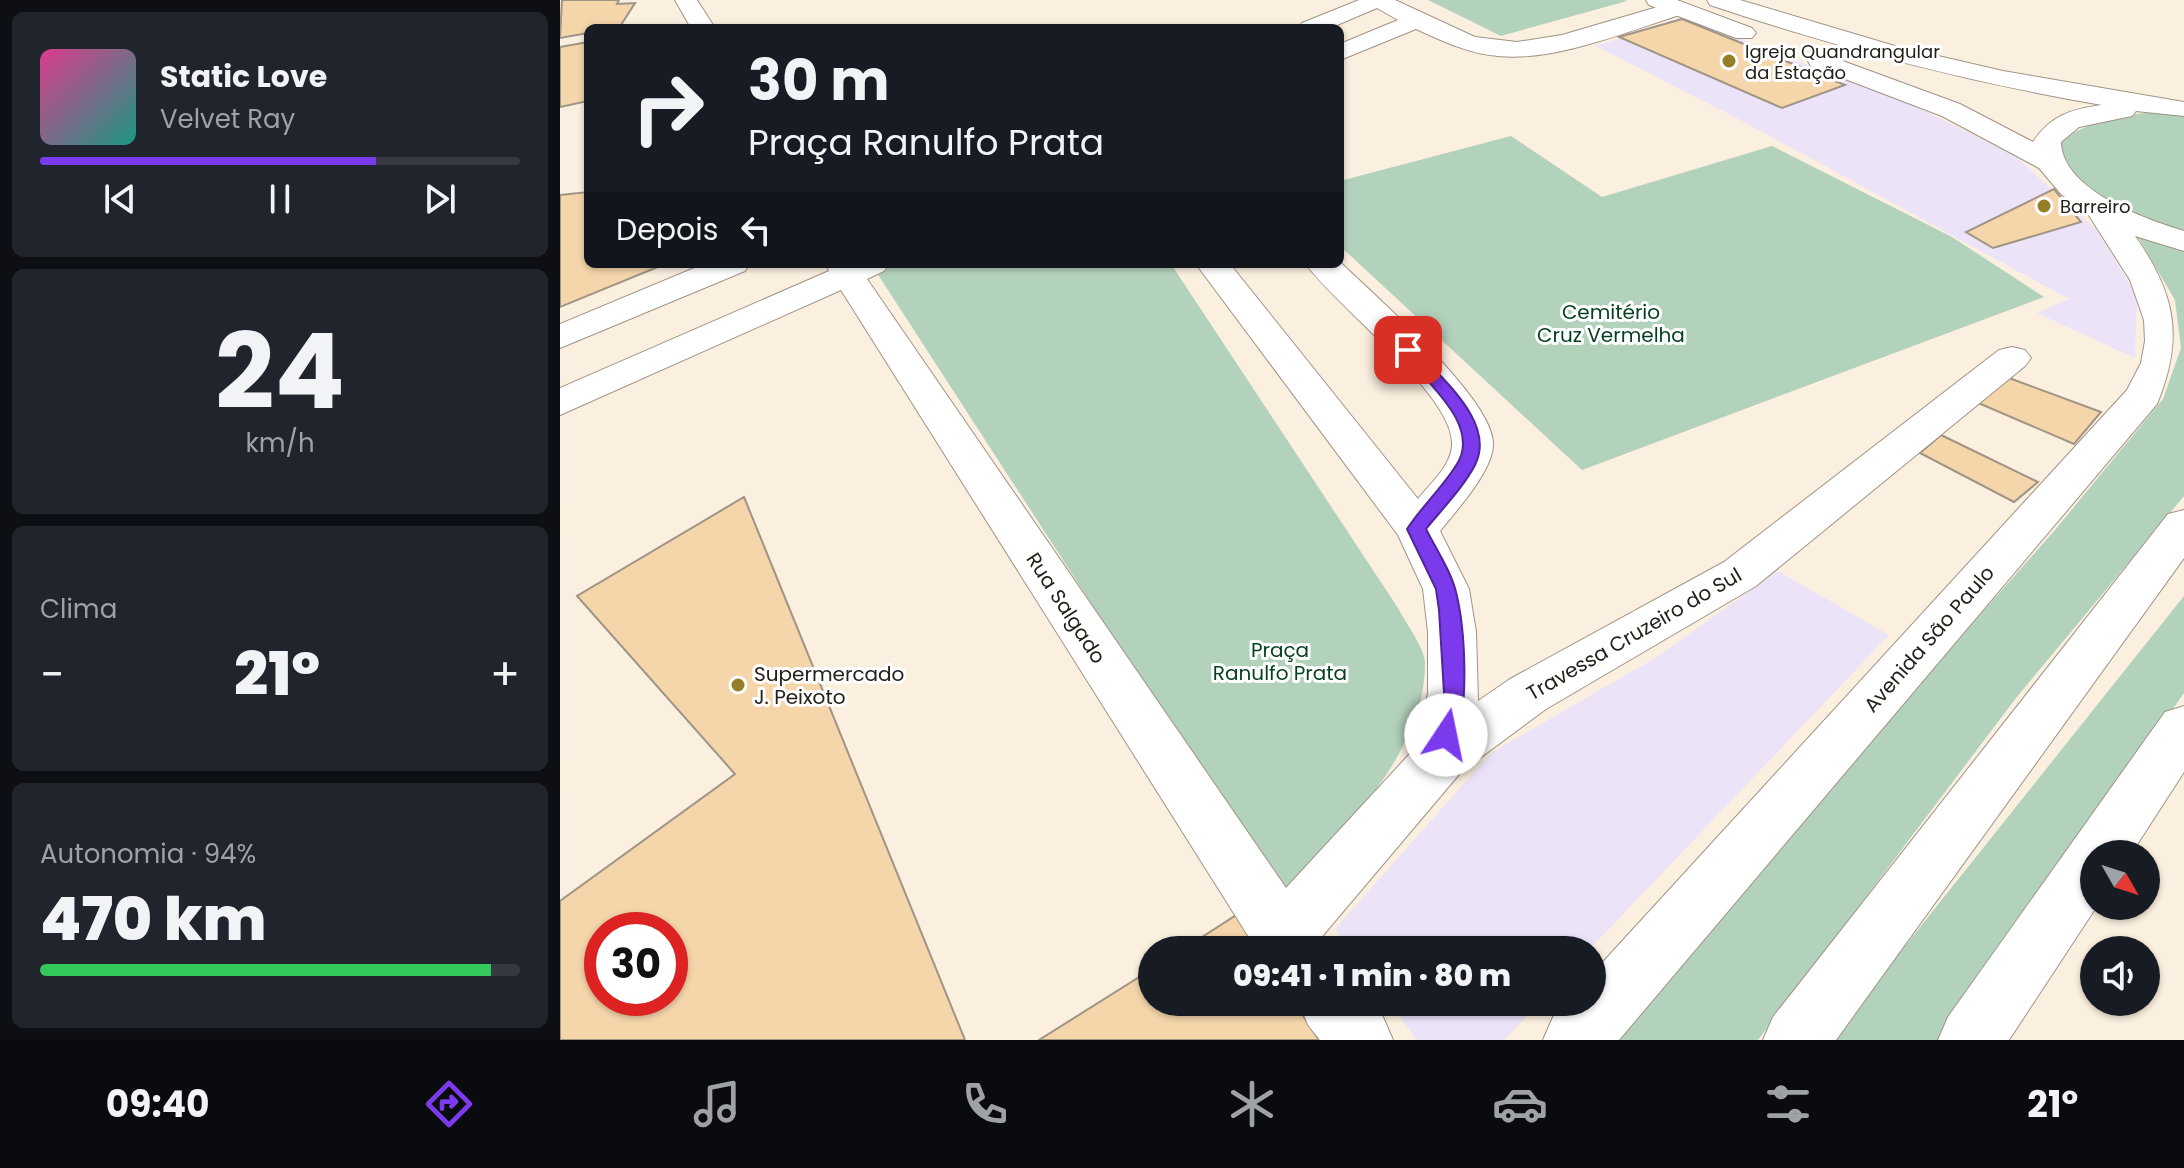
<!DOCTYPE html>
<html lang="pt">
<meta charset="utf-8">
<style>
:root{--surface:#171b24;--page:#20242c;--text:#f1f3f6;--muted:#9ea1a6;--line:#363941;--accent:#7c3aed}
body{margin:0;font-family:Poppins,sans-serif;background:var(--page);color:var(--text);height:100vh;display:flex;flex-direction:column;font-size:30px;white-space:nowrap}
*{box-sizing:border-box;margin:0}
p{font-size:26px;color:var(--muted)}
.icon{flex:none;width:44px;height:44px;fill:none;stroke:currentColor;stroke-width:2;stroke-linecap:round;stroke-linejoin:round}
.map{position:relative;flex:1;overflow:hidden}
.sheet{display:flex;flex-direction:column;gap:12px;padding:12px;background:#0d0f14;width:560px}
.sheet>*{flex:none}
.guide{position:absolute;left:24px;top:24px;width:760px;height:244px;border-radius:12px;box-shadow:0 2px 6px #0004;background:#171b24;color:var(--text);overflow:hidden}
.needle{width:52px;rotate:129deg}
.fabs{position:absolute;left:1520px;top:840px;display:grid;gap:16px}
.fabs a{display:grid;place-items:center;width:80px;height:80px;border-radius:50%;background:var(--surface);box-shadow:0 2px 6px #0004;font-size:40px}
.speed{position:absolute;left:24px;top:912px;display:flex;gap:16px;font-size:40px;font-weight:700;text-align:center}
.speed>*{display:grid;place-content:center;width:104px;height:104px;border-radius:50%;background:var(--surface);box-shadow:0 2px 6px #0004;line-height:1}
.speed .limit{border:12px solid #d22;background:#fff;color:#111}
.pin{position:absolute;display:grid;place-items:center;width:68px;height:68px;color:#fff;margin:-34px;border-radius:16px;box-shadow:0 4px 12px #0006}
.me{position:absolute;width:88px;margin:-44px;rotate:11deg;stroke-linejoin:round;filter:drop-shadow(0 0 6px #0008)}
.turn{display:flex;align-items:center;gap:28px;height:168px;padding:0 32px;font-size:36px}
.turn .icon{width:104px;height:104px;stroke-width:2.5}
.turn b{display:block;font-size:56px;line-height:68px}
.then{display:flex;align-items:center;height:76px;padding:0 32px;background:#0003;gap:16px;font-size:30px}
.big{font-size:60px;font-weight:800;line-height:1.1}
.sheet .tile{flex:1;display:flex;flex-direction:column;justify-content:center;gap:12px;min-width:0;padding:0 28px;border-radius:12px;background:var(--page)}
.sheet .dial{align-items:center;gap:0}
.dial b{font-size:104px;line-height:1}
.song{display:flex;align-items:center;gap:24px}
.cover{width:96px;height:96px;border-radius:12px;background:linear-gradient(135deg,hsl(330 70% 55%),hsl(170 70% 35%))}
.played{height:8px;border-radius:4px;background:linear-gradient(90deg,var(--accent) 70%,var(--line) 70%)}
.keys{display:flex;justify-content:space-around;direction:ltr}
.heat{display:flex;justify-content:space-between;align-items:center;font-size:44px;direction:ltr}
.charge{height:12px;border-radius:6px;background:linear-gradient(90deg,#34c759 94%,var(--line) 0)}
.trip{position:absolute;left:578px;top:936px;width:468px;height:80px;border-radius:40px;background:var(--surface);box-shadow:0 2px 6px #0004;font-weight:800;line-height:80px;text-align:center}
.dock{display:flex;height:128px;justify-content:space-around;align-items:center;background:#090b0e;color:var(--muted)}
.dock .icon{width:56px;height:56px}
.dock .on{color:var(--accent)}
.dock b{font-size:36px;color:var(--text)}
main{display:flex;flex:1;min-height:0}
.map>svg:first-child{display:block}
.commercial{fill:#ece3f8}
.green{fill:#b3d2bc}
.building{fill:#f5d6ab;stroke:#9f9485;stroke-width:2;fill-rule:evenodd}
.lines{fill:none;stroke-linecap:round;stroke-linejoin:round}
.minor-casing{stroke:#9f9485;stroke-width:2}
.major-casing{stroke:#9f9485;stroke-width:2}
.minor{fill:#fff;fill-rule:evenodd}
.major{fill:#fff;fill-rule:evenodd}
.route{fill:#7c3aed;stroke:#51269a;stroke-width:2}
.poi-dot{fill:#957e25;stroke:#fff;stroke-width:3}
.labels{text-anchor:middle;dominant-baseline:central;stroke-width:6;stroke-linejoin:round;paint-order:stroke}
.far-poi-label{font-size:18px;fill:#24201a;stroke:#fff;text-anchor:start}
.park-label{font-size:20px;fill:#053f21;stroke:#fff}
.street-label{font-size:20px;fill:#24201a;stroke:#fff}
.poi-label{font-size:20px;fill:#24201a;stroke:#fff;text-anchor:start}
</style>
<main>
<section class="sheet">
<div class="tile">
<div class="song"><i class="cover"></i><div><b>Static Love</b><p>Velvet Ray</p></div></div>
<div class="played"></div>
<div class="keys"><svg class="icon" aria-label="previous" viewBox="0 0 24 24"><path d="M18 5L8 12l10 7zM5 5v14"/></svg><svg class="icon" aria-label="pause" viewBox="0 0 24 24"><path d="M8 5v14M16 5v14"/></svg><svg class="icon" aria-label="next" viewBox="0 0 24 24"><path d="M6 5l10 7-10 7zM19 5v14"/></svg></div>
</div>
<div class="tile dial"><b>24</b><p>km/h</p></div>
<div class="tile"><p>Clima</p>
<div class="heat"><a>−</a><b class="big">21°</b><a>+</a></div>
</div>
<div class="tile"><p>Autonomia · 94%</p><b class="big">470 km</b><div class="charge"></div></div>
</section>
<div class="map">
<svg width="1624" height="1040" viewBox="0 0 1624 1040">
<rect width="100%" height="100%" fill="#fbefdf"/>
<g class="commercial">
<path d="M1122,17L1346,102L1453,154L1536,229L1577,296L1575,358L1477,313L1509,299L1182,121L1036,46Z"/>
<path d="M1218,571L1329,635L1029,950H791L775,929L931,753L1095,658Z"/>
<path d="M829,1002H980L944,1040H857Z"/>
</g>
<g class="green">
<path d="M868,0H1064L1067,1L941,36Z"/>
<path d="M1594,112L1624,114V235L1554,207L1503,167L1500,141C1532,120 1556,116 1594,112Z"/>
<path d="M951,136L1042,197L1212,146L1392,237L1484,297L1022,470L780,246V181Z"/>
<path d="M1572,227L1624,245V496L1456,698L1198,1040H1044L1495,530L1603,399L1621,348L1615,300Z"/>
<path d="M329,264H611L838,608C844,620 865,649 865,662C866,755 779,833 722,898L315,270Z"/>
<path d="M1624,596V693L1379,1040H1270Z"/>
</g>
<g class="building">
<path d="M2,0H59L57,4L75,3L59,28H28V33L0,38Z"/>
<path d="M1122,19L1285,85L1222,108L1059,37Z"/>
<path d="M28,42V101L0,107V47Z"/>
<path d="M1494,189L1521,222L1433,248L1406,232Z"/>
<path d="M28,192V264H105L0,307V195Z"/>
<path d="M1449,378L1541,412L1514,444L1416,402Z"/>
<path d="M1381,435L1478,482L1454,502L1360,453Z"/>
<path d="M184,497L405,1040H0V901L175,774L17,596ZM42,930H110V998H42Z"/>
<path d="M678,914L701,950H622Z"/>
<path d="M592,969V1002H734L759,1040H479Z"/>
</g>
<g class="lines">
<g class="minor-casing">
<g id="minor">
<path d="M115,0H137L155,28H131Z"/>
<path d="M799,0H835L915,37L957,42L1002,35L1118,1L1129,8L1126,13C1070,30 997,62 938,56C910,54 882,41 856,29L780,60V44L838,20L817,8L770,28H738L742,23Z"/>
<path d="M780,262C814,295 931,397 933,442C935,469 896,511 880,531L909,589L916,632L918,701L950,679L1164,562L1439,350L1452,347L1465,350L1471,358L1465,366L1196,586L986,709L901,772L759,940L763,950H697L281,290L0,415V388L269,271L266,264H329L324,271L307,279L726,888L857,746L868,693V632L863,589L838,535L636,264H670L858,499C870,484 893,464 892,443C892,393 776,307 746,264Z"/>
<path d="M144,264H190L185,271L0,348V324Z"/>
<path d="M1624,706V772L1571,854H1534V906H1537L1449,1040H1378L1388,1017L1605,712Z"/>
<path d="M739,1002H812L823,1017L833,1040H760L748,1025Z"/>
</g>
</g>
<g class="major-casing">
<g id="major">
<path d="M1086,0H1117L1192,28L1196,33L1192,38H1176L1089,5Z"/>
<path d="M1147,0H1180L1335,46L1443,71L1624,102V116L1576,111L1572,116L1519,127L1501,142C1502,190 1585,219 1624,231V251L1575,236C1616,294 1624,339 1597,404L1059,1040H983L993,1017L1006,1002H1032V974L1567,390L1581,363L1585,341L1584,320L1570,280L1528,214L1501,194L1479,168L1382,116L1251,66L1248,61L1251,56H1269L1400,104L1473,142C1490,116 1511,109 1542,105C1408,82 1278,48 1150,5Z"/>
<path d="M1624,510V558L1276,1040H1203L1213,1017L1608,514Z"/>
</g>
</g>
<use href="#minor" class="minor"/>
<use href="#major" class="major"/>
</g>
<path class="route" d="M848,345L854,347C879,377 937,422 915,465C903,488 882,509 866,529C876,549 891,571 896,592C905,628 910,709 894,742L886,744L878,742L875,735L884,693L879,610L876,589L847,529C862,506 883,487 897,464C922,424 863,380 841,350Z"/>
<g class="poi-dot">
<circle cx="1169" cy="61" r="8"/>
<circle cx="1484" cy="206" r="8"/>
<circle cx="178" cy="685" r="8"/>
</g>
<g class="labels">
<g class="far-poi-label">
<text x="1185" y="51">Igreja Quandrangular<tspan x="1185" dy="21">da Estação</tspan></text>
<text x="1500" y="206">Barreiro</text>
</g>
<g class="park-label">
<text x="1051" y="312">Cemitério<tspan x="1051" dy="23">Cruz Vermelha</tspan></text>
<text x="720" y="650">Praça<tspan x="720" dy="23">Ranulfo Prata</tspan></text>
</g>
<g class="street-label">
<text transform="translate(506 608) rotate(57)">Rua Salgado</text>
<text transform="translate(1074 634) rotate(-30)">Travessa Cruzeiro do Sul</text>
<text transform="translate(1369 639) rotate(-49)">Avenida São Paulo</text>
</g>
<g class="poi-label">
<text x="194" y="674">Supermercado<tspan x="194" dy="23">J. Peixoto</tspan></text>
</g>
</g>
</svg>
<div class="fabs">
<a><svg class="needle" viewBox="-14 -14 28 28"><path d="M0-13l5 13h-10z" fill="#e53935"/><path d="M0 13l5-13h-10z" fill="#9ea1a6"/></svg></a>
<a><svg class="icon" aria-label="sound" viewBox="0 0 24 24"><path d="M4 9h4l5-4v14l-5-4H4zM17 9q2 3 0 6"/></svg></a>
</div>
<div class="speed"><div class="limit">30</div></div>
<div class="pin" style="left:848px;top:350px;background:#d93025"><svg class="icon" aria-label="arrive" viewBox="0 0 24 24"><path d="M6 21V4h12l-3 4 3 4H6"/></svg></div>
<svg class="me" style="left:886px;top:735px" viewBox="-20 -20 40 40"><circle r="19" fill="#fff"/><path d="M0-13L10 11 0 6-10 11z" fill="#7c3aed"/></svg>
<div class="trip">09:41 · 1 min · 80 m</div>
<div class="guide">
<div class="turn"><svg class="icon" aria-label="right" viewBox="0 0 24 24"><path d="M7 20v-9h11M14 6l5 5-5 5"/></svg><div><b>30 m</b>Praça Ranulfo Prata</div></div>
<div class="then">Depois<svg class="icon" aria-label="left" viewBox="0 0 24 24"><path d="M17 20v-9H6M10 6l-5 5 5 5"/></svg></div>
</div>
</div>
</main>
<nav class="dock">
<b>09:40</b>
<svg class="icon on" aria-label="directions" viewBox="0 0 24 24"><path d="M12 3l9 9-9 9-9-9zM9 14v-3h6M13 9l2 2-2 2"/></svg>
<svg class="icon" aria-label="music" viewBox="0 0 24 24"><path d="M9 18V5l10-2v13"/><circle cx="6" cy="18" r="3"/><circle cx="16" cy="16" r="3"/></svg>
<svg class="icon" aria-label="phone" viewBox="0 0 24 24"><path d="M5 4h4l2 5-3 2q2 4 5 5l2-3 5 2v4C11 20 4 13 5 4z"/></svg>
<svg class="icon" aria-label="climate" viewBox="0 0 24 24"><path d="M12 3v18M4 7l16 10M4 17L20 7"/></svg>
<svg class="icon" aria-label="car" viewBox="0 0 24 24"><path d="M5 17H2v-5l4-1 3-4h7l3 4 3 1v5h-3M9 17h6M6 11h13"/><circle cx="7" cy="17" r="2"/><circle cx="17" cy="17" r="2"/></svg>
<svg class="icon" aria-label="filters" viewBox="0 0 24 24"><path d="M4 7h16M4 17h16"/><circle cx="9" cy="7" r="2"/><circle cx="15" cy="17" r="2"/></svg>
<b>21°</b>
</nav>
